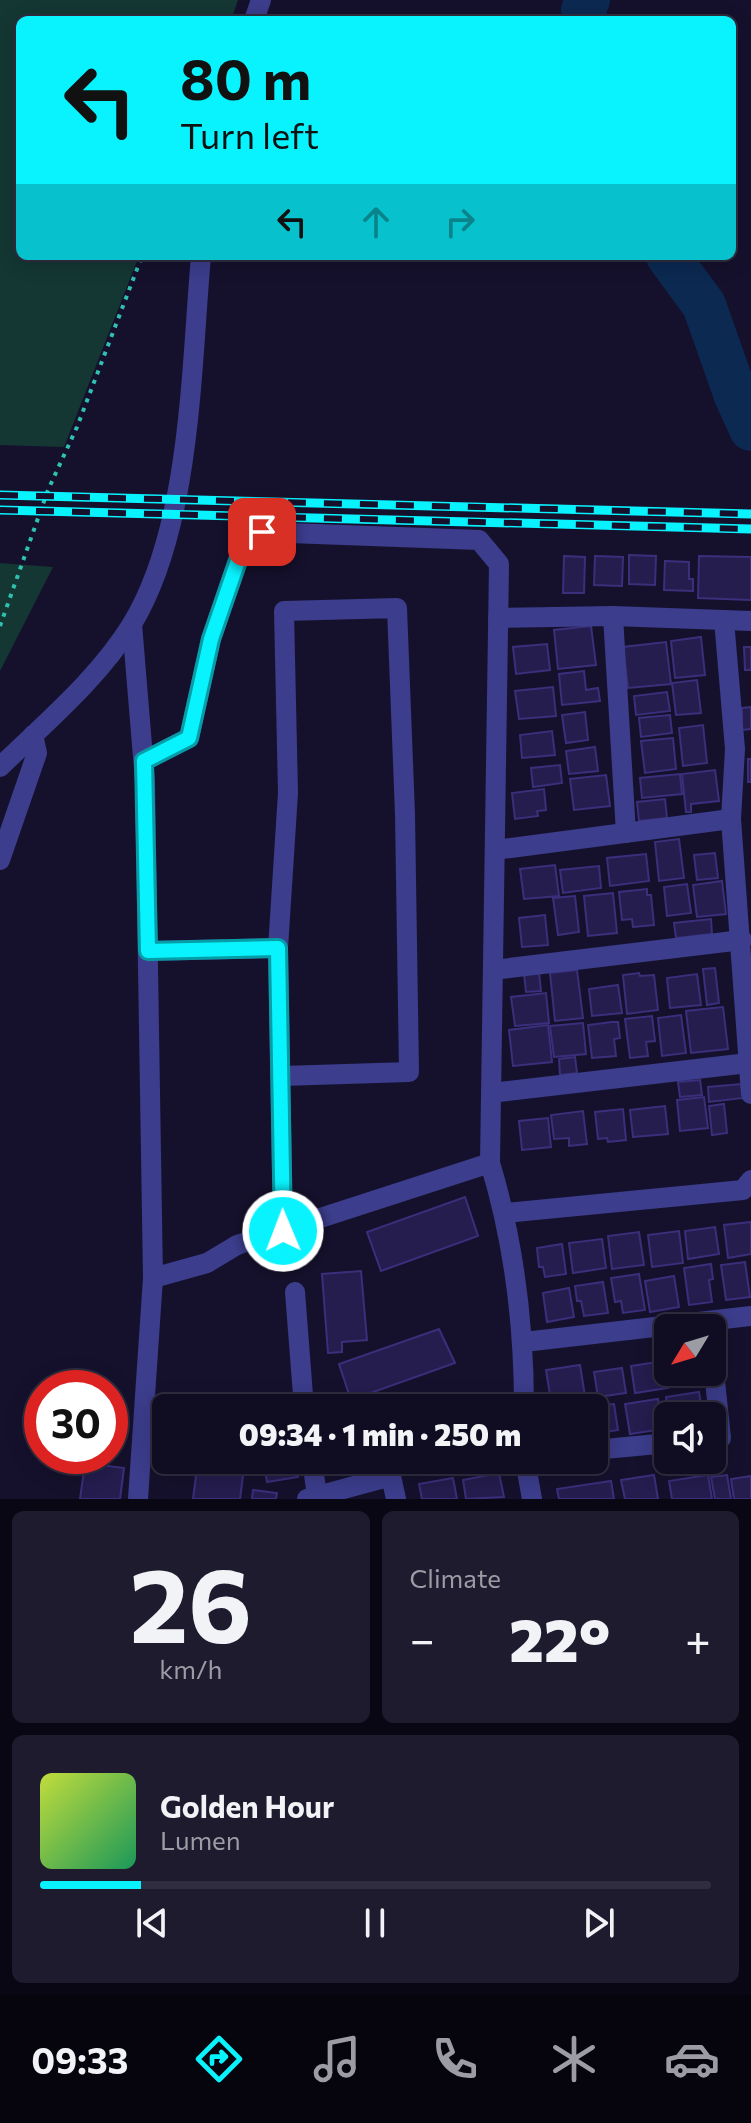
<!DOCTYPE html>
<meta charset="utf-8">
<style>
:root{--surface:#100d22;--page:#1e1b2f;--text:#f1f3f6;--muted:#9c9ca5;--line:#302d40;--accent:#09f3ff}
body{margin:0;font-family:Commissioner,sans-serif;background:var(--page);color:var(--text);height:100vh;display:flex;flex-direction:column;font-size:30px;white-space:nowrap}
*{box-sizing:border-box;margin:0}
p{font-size:26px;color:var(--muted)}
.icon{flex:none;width:44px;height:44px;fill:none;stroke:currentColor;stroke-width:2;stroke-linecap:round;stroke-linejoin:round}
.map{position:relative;height:1499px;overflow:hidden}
.panel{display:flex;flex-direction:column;gap:12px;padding:12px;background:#090713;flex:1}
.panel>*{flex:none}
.banner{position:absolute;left:16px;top:16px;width:720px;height:244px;border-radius:12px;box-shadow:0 4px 20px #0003,0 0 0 2px var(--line);background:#09f3ff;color:#111;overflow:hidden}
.needle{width:52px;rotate:232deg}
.buttons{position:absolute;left:654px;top:1314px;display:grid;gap:16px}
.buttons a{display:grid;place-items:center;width:72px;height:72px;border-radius:12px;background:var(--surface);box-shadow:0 4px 20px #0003,0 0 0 2px var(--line);font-size:40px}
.speed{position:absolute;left:24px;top:1370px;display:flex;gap:16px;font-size:40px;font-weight:700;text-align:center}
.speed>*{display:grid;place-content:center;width:104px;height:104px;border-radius:50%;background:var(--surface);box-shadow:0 4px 20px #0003,0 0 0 2px var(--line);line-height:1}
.speed .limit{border:12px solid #d22;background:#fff;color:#111}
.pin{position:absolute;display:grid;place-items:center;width:68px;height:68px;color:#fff;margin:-34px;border-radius:16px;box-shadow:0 4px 12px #0006}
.me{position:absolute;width:88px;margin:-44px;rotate:359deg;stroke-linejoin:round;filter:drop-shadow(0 0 6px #0008)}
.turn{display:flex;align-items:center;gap:28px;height:168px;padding:0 32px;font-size:36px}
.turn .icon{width:104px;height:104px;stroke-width:2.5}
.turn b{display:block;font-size:56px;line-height:68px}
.lanes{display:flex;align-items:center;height:76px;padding:0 32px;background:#0003;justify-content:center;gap:40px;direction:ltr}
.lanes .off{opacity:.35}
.big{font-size:60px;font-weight:800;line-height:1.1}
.panel .tile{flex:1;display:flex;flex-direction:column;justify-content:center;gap:12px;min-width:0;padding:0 28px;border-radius:12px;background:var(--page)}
.panel .dial{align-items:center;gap:0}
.dial b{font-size:104px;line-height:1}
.song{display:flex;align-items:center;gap:24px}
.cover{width:96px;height:96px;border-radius:12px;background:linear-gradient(135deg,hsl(70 70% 55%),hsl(150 70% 35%))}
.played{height:8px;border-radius:4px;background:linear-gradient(90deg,var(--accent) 15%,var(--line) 15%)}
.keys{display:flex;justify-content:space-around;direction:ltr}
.heat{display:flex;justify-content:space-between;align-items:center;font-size:44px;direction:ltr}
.panel .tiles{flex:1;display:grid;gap:12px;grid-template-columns:1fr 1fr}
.tile:last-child{grid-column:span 2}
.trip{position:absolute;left:152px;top:1394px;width:456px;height:80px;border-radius:12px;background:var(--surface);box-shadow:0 4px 20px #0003,0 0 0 2px var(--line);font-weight:800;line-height:80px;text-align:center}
.tab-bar{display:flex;height:128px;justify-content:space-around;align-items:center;background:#06050e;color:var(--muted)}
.tab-bar .icon{width:56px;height:56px}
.tab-bar .on{color:var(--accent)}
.tab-bar b{font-size:36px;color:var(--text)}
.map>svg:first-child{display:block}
.green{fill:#143734}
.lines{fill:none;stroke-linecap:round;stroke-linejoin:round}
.river{stroke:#0c2951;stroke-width:44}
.building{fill:#241d4e;stroke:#3a2f7b;stroke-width:2}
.path{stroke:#2fc1b1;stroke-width:4;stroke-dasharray:4 6;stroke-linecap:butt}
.minor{stroke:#3c3d8c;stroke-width:20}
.rail-casing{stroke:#09f3ff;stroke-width:9}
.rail{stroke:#15112d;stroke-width:6;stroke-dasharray:18;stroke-linecap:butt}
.route-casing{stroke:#069ea6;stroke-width:20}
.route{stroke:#09f3ff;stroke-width:14}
</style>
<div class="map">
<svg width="751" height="1499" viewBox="0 0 751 1499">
<rect width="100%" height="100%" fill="#15112d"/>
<g class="green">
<path d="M0,0H238L231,20H20V256H139L64,447L0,445Z"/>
<path d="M0,563L53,567L0,671Z"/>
</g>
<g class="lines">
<g class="river">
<path d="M586,20L583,10L588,0"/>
<path d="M668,256L704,305L736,396L751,429"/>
</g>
</g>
<g class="building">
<path d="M629,555L656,556L655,585L629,584Z"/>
<path d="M564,556L585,557L584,593H563Z"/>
<path d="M595,556L623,557L622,586L594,585Z"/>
<path d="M699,556L751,557V600L698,598Z"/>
<path d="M665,561L689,562V579H693V591L664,590Z"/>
<path d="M591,626L596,665L558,669L554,630Z"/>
<path d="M701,637L705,675L675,678L671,641Z"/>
<path d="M666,642L671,684L628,688L623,647Z"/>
<path d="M547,644L550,670L516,674L513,647Z"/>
<path d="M744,647H751V670H745Z"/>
<path d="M584,671L586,690L598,688L600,701L562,705L559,674Z"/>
<path d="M697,680L701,713L676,715L672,683Z"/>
<path d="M553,687L556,716L519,719L515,691Z"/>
<path d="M667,692L670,711L636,715L634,696Z"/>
<path d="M751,707V729L742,730V708Z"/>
<path d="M585,712L588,740L566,743L562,715Z"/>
<path d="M670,715L672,733L641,737L639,718Z"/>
<path d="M703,725L707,763L683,766L679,728Z"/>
<path d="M552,731L555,755L522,758L520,735Z"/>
<path d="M673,738L676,769L645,773L641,741Z"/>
<path d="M595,747L598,771L569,774L566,751Z"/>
<rect x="748" y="759" width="3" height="23"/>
<path d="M560,765L562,783L533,787L531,768Z"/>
<path d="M715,770L719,801L691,804V812H686L682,774Z"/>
<path d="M680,774L682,794L642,798L640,778Z"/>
<path d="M606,775L610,806L574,810L570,779Z"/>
<path d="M544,789L546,810L537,811L538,816L515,819L512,793Z"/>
<path d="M665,799L667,818L639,821L637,802Z"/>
<path d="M679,839L684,878L659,881L655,842Z"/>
<path d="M715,853L718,878L697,880L694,855Z"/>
<path d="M646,854L649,881L610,886L607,858Z"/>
<path d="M555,865L559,896L524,899L520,869Z"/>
<path d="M599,866L601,888L563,893L560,870Z"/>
<path d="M722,881L726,914L697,917L693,885Z"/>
<path d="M687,884L691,913L667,916L664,887Z"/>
<path d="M647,889V895H651L654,925L633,927L632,919L622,920L619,892Z"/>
<path d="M613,893L617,933L588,936L584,896Z"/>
<path d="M575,896L579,932L558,935L553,898Z"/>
<path d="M545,915L548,945L522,947L519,918Z"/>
<path d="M711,919L712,934L676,938L674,923Z"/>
<path d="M715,968L719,1003L707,1005L703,969Z"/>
<path d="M577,970L583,1018L555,1021L550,973Z"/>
<path d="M539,973L541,991L526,992L524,974Z"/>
<path d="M639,973L640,976L654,975L658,1010L627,1014L623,975Z"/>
<path d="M697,974L701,1005L670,1008L667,978Z"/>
<path d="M618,985L622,1013L592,1016L589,989Z"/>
<path d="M546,993L549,1023L515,1026L511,997Z"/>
<path d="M723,1007L728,1049L691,1053L686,1011Z"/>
<path d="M681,1015L686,1053L662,1056L658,1018Z"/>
<path d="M652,1016L655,1041L646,1042L648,1056L630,1058L625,1019Z"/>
<path d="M612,1022H618L620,1038L614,1039L616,1056L592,1058L588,1025Z"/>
<path d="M583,1023L586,1054L554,1057L550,1026Z"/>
<path d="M548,1025L552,1062L513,1066L509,1030Z"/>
<path d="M575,1057L577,1073L560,1075L559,1059Z"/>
<path d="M700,1080L702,1095L680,1097L678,1082Z"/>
<path d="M741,1084L743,1098L709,1102L708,1087Z"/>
<path d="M704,1097L708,1128L680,1131L677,1100Z"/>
<path d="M724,1104L727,1133L712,1135L709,1106Z"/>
<path d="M665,1106L668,1134L633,1137L630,1110Z"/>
<path d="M623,1109L626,1140L608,1142L607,1138L598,1139L595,1112Z"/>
<path d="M583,1111L587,1144L569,1146V1138L554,1139L551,1115Z"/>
<path d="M548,1118L551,1147L522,1150L519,1121Z"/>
<path d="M465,1197L478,1236L381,1271L367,1232Z"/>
<path d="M751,1222V1254L728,1258L724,1225Z"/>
<path d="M715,1227L719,1254L688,1259L685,1231Z"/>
<path d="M679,1231L683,1263L652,1267L648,1235Z"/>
<path d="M639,1232L644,1265L612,1269L608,1236Z"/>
<path d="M602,1239L606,1268L573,1273L569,1243Z"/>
<path d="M562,1244L566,1274L545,1277L543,1267H539L537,1248Z"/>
<path d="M745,1262L750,1297L726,1300L721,1265Z"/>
<path d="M711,1264L713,1279L709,1280L712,1302L689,1305L684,1268Z"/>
<path d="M361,1271L367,1340L342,1342V1352L328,1353L322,1274Z"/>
<path d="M639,1274L645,1310L623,1313L621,1301L615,1302L611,1278Z"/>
<path d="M674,1276L679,1307L650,1312L645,1281Z"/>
<path d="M603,1282L608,1313L584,1316L581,1301H577L575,1286Z"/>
<path d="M569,1288L574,1317L547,1322L543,1293Z"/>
<path d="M439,1329L455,1363L351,1400L339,1364Z"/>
<path d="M664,1361L668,1388L635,1393L631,1366Z"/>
<path d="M580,1365L585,1396L551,1401L546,1370Z"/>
<path d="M622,1368L626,1393L598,1397L594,1372Z"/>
<path d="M672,1372H699L700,1382L674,1386Z"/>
<path d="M699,1392L703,1416H669L666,1397Z"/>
<path d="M658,1399L663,1429L630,1434L625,1404Z"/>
<path d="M604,1400V1405L614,1404L618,1430L594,1434V1408H584V1403Z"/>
<path d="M198,1460H245L240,1499H193Z"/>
<path d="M263,1460H296L298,1477L267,1482Z"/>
<path d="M330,1460H357L358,1465L332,1470Z"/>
<path d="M363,1460H392L393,1461L364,1466Z"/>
<path d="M421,1460H452L454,1469L424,1475Z"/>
<path d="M85,1463L124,1468L120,1499H80Z"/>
<path d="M499,1473L504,1497L466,1499L463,1480Z"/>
<path d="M654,1475L658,1499H625L621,1480Z"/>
<path d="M708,1475L712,1499H672L669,1481Z"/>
<path d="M727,1475L731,1499H715L711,1477Z"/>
<path d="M751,1476V1499H734L731,1479Z"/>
<path d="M453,1478L457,1499H422L419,1484Z"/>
<path d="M611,1481L614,1499H559L557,1489Z"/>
<path d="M253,1490L277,1493L276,1499H252Z"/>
</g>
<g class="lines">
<path class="path" d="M0,626L48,490L77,427L142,256"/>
<g class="minor">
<path d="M254,20L261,0"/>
<path d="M613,616L626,833"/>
<path d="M498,618L613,616L751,621"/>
<path d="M724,620L735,749L731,819L751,1094"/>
<path d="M132,624L145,781L153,1278L138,1499"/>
<path d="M144,761L189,738L211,639L242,549L262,532L479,540L499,564L490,1163C514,1242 524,1326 524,1408"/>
<path d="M0,767C46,722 98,679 132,624C191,527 191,368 201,256"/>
<path d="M495,850L731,819"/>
<path d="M0,860L37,753L33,735"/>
<path d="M148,951L278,948"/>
<path d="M493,970L742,940"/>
<path d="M282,1076L409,1072L405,814L397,608L284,611L288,793L278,948L283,1231"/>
<path d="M491,1093L748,1063"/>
<path d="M505,1213L743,1190L751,1180"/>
<path d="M153,1278L207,1263L237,1245L490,1163"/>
<path d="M295,1292L304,1408"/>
<path d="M524,1342L751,1316"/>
<path d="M712,1353L721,1438L712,1439"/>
<path d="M594,1450L668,1443"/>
<path d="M312,1460L317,1496"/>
<path d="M525,1460L532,1499"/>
<path d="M307,1499L391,1476L396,1499"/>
</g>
<g class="rail-casing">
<g id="rail">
<path d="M0,495L751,514"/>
<path d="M0,510L751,529"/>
</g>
</g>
<use href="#rail" class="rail"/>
</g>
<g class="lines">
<g class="route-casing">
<path id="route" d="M262,532L242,549L211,639L189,738L144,761L148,951L278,948L283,1231"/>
</g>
<use href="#route" class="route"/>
</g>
</svg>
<div class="buttons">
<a><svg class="needle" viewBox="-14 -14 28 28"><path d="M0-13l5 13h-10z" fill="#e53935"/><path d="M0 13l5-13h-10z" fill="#9c9ca5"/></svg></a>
<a><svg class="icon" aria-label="sound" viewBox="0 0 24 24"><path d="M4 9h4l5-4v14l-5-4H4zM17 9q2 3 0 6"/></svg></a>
</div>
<div class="speed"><div class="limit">30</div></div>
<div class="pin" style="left:262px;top:532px;background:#d93025"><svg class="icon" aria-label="arrive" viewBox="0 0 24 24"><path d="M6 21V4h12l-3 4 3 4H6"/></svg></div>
<svg class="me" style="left:283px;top:1231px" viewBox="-20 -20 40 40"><circle r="17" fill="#09f3ff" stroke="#fff" stroke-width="3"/><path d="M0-11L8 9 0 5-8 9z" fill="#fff"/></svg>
<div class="trip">09:34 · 1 min · 250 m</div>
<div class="banner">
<div class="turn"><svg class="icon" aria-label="left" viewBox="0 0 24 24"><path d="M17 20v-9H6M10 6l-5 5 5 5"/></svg><div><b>80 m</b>Turn left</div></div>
<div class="lanes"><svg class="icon" aria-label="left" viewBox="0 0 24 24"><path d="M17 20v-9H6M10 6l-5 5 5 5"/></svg><svg class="icon off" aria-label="ahead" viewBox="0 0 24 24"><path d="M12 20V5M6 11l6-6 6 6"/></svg><svg class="icon off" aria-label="right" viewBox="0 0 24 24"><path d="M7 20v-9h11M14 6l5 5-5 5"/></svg></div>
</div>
</div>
<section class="panel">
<div class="tiles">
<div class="tile dial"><b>26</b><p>km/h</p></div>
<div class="tile"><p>Climate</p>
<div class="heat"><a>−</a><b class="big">22°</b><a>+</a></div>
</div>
<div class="tile">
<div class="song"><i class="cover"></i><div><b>Golden Hour</b><p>Lumen</p></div></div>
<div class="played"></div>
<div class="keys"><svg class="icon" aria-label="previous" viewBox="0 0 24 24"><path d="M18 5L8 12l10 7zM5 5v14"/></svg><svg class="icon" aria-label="pause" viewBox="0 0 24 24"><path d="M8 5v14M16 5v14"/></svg><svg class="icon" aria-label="next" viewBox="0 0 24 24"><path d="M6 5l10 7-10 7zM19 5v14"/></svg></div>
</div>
</div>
</section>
<nav class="tab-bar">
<b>09:33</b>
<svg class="icon on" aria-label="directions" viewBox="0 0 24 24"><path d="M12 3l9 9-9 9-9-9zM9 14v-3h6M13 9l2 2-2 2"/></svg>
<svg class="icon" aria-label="music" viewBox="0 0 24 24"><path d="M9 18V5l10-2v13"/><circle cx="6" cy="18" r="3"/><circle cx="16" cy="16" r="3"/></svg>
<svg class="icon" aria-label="phone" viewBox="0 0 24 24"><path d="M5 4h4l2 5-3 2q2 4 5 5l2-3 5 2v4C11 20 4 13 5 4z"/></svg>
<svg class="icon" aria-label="climate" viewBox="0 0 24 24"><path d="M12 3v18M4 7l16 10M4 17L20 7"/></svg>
<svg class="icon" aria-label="car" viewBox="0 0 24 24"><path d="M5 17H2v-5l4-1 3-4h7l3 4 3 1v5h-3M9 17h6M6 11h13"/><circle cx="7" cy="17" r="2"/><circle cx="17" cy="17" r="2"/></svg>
</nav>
